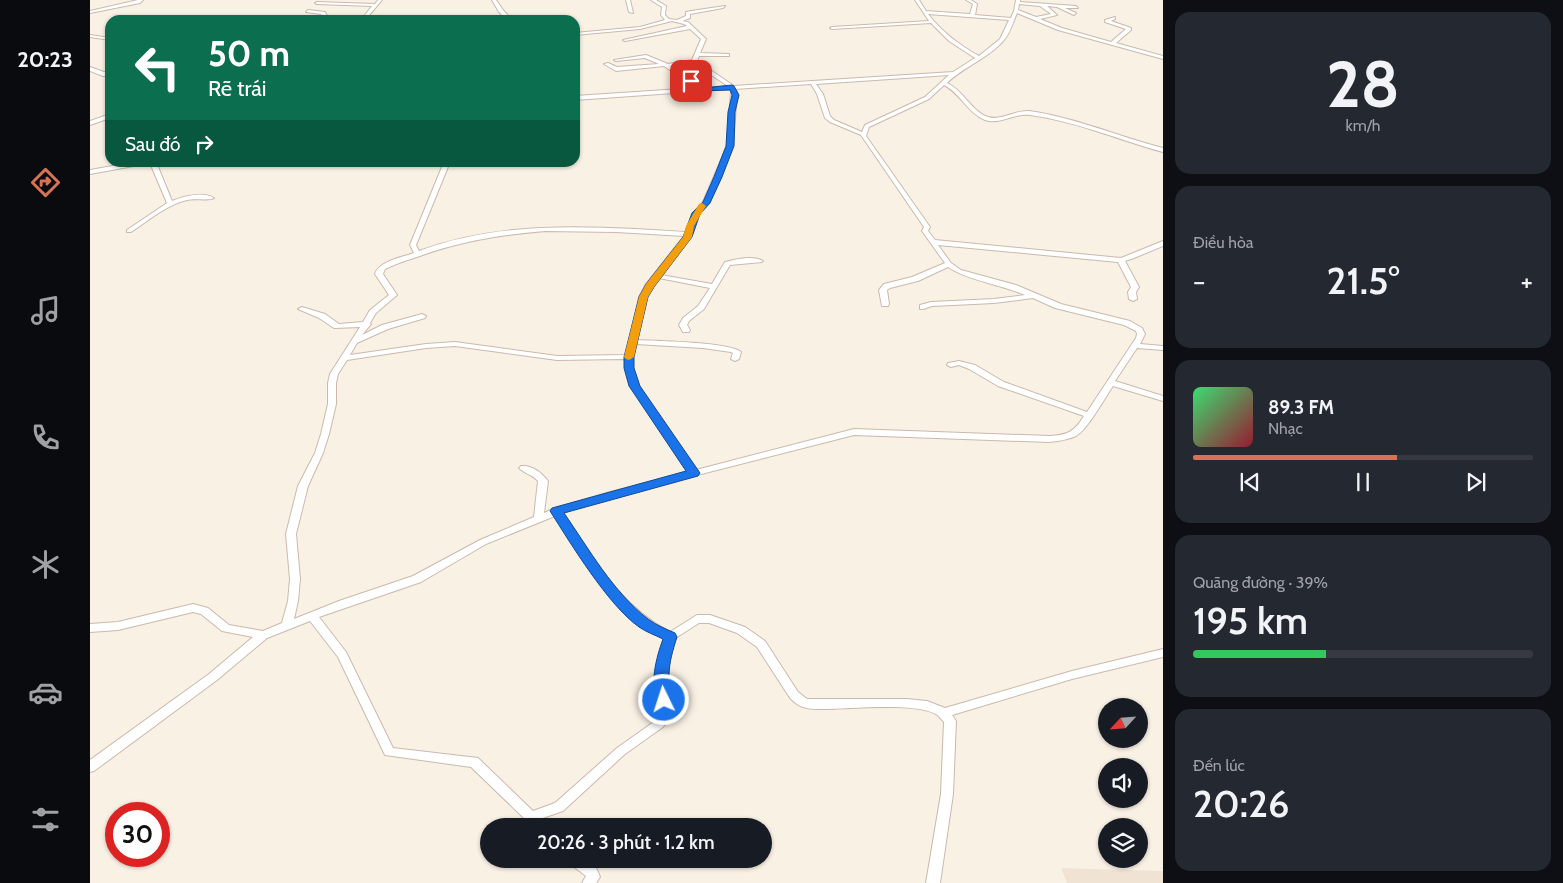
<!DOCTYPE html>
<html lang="vi">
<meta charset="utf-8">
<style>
:root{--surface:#171b24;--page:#242831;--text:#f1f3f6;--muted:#9ea1a6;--line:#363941;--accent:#d87256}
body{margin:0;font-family:Cabin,sans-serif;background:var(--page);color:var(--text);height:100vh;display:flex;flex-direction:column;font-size:19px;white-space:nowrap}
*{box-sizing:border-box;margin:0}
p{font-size:16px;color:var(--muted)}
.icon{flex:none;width:28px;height:28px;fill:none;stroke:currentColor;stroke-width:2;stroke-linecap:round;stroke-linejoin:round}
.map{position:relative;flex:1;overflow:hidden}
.details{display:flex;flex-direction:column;gap:12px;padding:12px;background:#0d0f14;width:400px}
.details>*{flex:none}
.banner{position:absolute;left:15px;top:15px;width:475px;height:152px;border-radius:15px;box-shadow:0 1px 4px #0004;background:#0b6e4f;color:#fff;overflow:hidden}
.needle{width:32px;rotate:244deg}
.fabs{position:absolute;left:1008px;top:698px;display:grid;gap:10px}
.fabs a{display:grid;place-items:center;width:50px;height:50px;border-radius:50%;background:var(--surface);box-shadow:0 1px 4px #0004;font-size:25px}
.speed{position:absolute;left:15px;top:802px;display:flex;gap:10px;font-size:25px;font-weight:700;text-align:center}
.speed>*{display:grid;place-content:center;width:65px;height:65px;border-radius:50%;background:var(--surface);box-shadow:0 1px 4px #0004;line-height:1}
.speed .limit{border:8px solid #d22;background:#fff;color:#111}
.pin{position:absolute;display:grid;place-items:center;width:42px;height:42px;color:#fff;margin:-21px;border-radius:10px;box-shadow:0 2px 8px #0006}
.me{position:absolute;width:55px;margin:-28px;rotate:356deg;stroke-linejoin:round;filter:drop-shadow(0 0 4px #0008)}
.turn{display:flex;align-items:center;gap:18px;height:105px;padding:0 20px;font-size:22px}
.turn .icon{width:65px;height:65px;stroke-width:2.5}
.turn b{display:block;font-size:35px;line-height:42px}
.then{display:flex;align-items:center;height:48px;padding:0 20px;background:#0003;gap:10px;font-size:19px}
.big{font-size:38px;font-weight:600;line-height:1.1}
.details .widget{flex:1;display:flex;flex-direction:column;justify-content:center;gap:8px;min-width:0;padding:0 18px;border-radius:15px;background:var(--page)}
.details .dial{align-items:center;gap:0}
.dial b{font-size:65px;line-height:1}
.song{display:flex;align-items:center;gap:15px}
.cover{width:60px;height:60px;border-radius:8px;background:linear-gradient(135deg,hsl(140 70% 55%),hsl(350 70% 35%))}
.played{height:5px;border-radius:2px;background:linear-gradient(90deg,var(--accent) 60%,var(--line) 60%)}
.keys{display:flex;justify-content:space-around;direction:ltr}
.heat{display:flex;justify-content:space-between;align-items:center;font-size:28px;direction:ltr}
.charge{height:8px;border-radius:4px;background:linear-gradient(90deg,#34c759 39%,var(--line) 0)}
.trip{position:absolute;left:390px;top:818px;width:292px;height:50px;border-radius:25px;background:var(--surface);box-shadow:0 1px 4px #0004;font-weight:600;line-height:50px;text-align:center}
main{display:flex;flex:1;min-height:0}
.dock{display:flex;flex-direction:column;width:90px;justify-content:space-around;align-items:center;background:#090b0e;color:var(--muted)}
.dock .icon{width:35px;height:35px}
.dock .current{color:var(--accent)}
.dock b{font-size:22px;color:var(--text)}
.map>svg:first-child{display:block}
.residential{fill:#f1e3d4}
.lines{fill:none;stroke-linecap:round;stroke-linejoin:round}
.minor-casing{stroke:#cab9ac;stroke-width:2}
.minor{fill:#fff;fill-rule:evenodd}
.route{fill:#1a73e8;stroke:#114b97}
.slow{fill:#f59e0b}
</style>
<main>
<nav class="dock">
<b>20:23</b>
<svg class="icon current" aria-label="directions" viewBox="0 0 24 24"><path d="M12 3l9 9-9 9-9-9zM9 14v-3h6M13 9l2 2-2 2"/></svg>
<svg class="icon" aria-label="music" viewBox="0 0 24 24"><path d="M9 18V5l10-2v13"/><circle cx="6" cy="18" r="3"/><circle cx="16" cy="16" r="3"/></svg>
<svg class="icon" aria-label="phone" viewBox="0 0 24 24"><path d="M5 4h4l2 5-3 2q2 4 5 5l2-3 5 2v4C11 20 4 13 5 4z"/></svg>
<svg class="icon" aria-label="climate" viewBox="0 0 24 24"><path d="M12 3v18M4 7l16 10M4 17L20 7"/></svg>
<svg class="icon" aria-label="car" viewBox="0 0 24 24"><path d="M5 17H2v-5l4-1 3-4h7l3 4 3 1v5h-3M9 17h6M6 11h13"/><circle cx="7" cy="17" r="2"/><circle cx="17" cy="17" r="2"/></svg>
<svg class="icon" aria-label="filters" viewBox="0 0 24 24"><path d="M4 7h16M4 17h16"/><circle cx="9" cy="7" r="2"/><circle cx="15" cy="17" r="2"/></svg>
</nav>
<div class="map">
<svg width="1073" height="883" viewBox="0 0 1073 883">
<rect width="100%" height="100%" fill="#faf1e5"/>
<path class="residential" d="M971,868L1073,871V883H977Z"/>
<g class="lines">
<g class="minor-casing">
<g id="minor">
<path d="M48,0H53L50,3L0,13V11Z"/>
<path d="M288,0H292L275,20H271L282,6L227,4L225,3L227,2L285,4Z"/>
<path d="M402,0H406L413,10L422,20H417L409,12Z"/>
<path d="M536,0H540L543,13L539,12Z"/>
<path d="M561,0H566L576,6L575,15L579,19L587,20L596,16V12L601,11L635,6L633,8L600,14V18L592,21L598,22L616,39L610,53L639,54V56H609L607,61L644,86L863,72L885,58L859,41L841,23L742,29L740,28L742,27L839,21L825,0H829L836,11L880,14L883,4L876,0H881L887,4L885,15L921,18L924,11L926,0H930V2L986,6L988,8H975L986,13L984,15L967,7L957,6L967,15L950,19L972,28L1021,42L1036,29L1015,22V20L1025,17V19L1021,21L1041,28V30L1026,43L1073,56V59L968,30L927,13C923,22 920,34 913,41C899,58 873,67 857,83C873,90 882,112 898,117C911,121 925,110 939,111C983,117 1030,137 1073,148V152C1029,140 985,121 940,115C924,113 910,125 895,120C878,113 870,93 854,85L839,99L779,127L776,136L840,227L838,231L845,240L1031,258L1073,241V246L1044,258L1035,261L1049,287L1046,292L1047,299L1043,301L1039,299L1038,292L1041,287L1028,262L848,245L861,263L871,270L926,285L971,304L1040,321L1052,328L1055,334L1050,344L1073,346V350L1047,348L1025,381L1073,396V401L1023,386C1014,399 998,429 986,436C977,440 968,441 959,442L764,435L525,496L472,513C503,558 530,606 580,632L607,615H620L655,627L675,641L708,692L717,699H817L837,701L855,708L982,671L1073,649V657L982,679L862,715L866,721L863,794L850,883H836L851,794L854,722C852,720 849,716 846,714C823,702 759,709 731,709C718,709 709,708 700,698L667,647L647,633L619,623H609L584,639L581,647L578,678L580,716L573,727L535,754L473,811L441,822L437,821L381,767L295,755L248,657L220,621L177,638L127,680L4,771L0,772V760L119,674L163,637L132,631L111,614L103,612L28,630L0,632V624L28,622L103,604L118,608L139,625L173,631L192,623L198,601L200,579L196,534L208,486L225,453L231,434L238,404V383L240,374L270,327L244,328L229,318L208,309L212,307L235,314L249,324L273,322L280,310L299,295L285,274C289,261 313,257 324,253L320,245L354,162H360L326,245L329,251C415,219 506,227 596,232L603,213L613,202L637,146L641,92L640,89L485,100V96L606,88L574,66L526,71L514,64L518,63L527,67L569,64L555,58L526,61L524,60L556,55L578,64L602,60L611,39L600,29L535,41L533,40L597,26L594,24L582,21L550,29L485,35V33L550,27L575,20L571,15L572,7ZM929,4L950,6L961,14L946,17L928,10ZM838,14L919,20L910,39L889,56C869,45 852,32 838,14ZM603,63L638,86L613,88L581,67ZM859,75L835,97L775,125L772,132L744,120L740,116L733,94L726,84ZM721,84L727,94L735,118L740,122L771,135L834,227L832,231L855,263L822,277L794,284L789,290L792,306H798L799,304L797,290L800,288L828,281L858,267C877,280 912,285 935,295L904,299L841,302L830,305V309H833L842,306L904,303L943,298L965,308L1034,325L1046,331L1047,334L1046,338L997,412L914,382L885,365L869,361L858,363L857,365L861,367L869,365L879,369L908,386L994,416C984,432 978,435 959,436L764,429L606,470L549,387L543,368V357L546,344L613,348L641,352L643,353L641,359L645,361L649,359L651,352C640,342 566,341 547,340L557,297L569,278L620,288L608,306L593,318L589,325L593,332H599L600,330L597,325L599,321L614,309L640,265L672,262L673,261C664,255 646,259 635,262L622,284L571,275L600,237L609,214L619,203L631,177L643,146L647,92L645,89ZM455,231L526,232L594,236L556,284L549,297L536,355L467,356L365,342L336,344L260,355L267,343L298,329L335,318L336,316L332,314L292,325L272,335L281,324L280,323L286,313L307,295L293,274L295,269C305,264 317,260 327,257C370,241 410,235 455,231ZM365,346L467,360L535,359V368L541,387L599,472L520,492L463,509L454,513L458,481C451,472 442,465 431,466L429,468C435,474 442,474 448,481L444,517L390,540L323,576L249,601L204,619L208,601L210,579L206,534L218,486L233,453L239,434L246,404V383L248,374L257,360L336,348ZM465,516C497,564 521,611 574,639C564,663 567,690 568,715L565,721L527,748L465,803L443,811L388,758L303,748L256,652L229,617L331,582L396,544Z"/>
<path d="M218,10L235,12L238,18L237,20H233L234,18L231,14L216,12Z"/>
<path d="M0,35L20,38V40L0,37Z"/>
<path d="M0,67L14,72H20V76H13L0,71Z"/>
<path d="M20,114V118L0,125V121Z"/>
<path d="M45,162H66L82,201C95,196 112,191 124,198C118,201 105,198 97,200C76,205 59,220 41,232H37V230L77,203L60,163L0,174V170Z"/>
<path d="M478,859C493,859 505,860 510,877L506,883H492L496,876L479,863Z"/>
</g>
</g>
<use href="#minor" class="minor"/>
</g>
<path class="route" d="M601,79L613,88L642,85L644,86L649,95L645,112L644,146L632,177L620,203L610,214L602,237L564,287L558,297L544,357V368L550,386L610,473L608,476L474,513C499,549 523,592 558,619C566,625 576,629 585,633L587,637C583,650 579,662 579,676C579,685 583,695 579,704L574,705L568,704C559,685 566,658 573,639C565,635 556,632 549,627C518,605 481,544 460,511L462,508L596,471L539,386L534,368V357L549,297L556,284L593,237L602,213L613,202L624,177L636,146L638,112L642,95L640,90L609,91L598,81Z"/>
<path class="slow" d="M612,203L616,206L604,226L602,237L564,287L558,297L544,357L539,360L536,359L534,357L549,297L556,284L593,237L596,226L609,204Z"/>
</svg>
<div class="fabs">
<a><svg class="needle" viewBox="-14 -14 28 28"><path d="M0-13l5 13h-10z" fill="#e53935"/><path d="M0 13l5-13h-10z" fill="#9ea1a6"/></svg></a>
<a><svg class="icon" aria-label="sound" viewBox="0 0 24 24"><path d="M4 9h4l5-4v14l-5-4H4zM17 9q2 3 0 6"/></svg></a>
<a><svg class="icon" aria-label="layers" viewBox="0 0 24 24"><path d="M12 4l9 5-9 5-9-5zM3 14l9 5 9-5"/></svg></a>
</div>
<div class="speed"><div class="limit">30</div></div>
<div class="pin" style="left:601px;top:81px;background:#d93025"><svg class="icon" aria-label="arrive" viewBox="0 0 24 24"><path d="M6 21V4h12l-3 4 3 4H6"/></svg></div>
<svg class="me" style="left:574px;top:700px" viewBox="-20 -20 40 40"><circle r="17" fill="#1a73e8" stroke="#fff" stroke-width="3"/><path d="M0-11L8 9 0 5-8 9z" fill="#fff"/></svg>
<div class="trip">20:26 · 3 phút · 1.2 km</div>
<div class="banner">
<div class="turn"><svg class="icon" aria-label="left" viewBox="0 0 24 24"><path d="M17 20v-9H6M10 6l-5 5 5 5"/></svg><div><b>50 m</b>Rẽ trái</div></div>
<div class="then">Sau đó<svg class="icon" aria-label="right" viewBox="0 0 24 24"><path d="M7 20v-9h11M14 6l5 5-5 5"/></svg></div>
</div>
</div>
<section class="details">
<div class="widget dial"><b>28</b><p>km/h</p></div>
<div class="widget"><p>Điều hòa</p>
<div class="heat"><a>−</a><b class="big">21.5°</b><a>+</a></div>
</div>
<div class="widget">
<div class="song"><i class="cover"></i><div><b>89.3 FM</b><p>Nhạc</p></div></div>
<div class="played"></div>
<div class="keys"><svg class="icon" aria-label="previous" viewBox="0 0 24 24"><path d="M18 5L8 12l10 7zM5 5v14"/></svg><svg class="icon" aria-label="pause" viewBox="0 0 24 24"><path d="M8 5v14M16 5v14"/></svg><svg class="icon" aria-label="next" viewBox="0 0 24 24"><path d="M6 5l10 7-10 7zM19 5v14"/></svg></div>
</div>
<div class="widget"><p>Quãng đường · 39%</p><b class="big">195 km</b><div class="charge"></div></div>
<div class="widget"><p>Đến lúc</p><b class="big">20:26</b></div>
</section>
</main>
